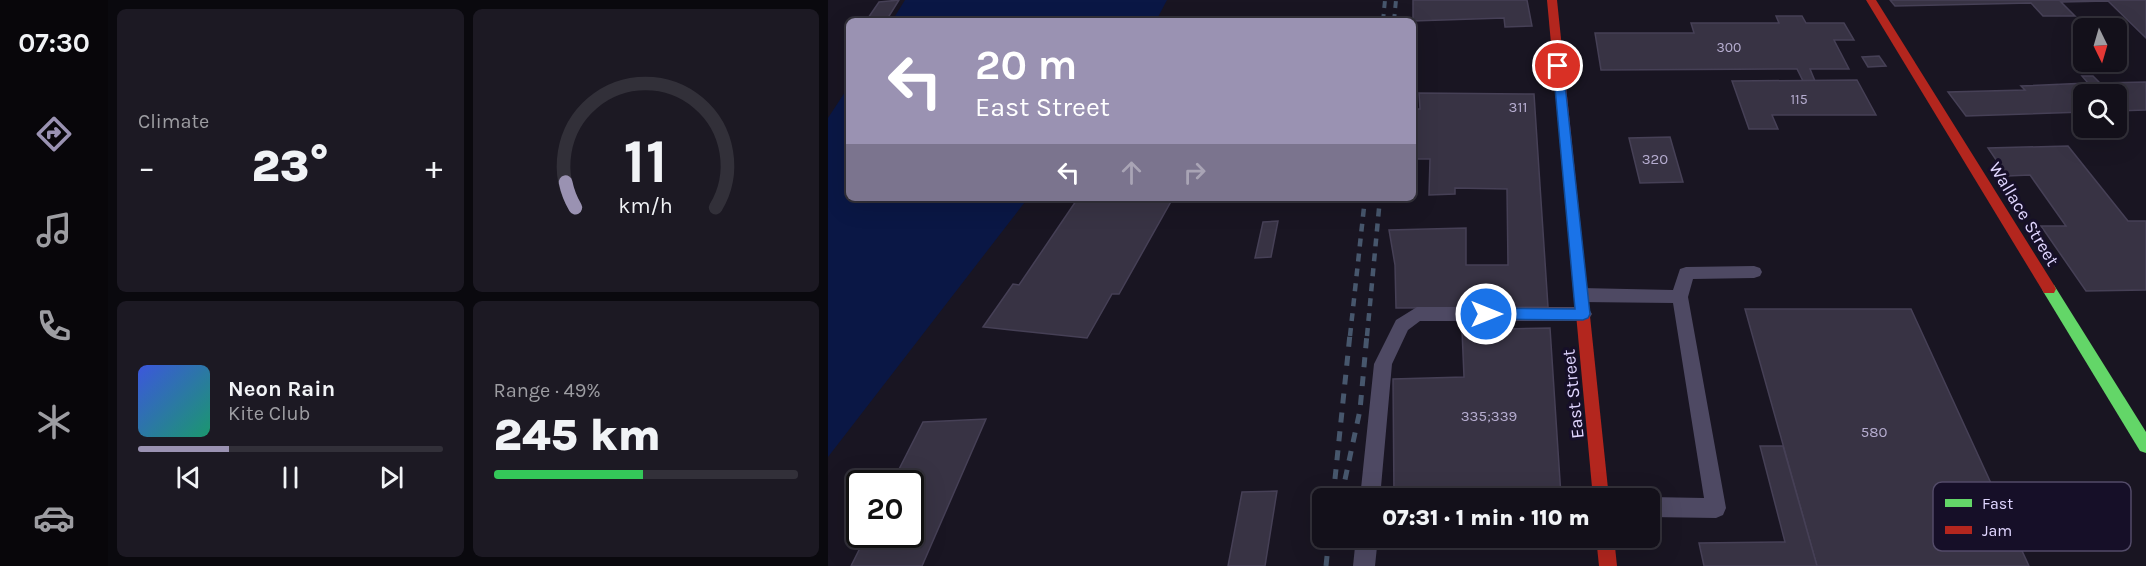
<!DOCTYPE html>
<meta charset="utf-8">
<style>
:root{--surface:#13101a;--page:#1c1923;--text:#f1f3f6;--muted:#9d9da2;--line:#323039;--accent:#9a92b2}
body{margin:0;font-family:Karla,sans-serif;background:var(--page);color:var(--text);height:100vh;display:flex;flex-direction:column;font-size:22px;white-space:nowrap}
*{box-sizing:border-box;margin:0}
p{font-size:20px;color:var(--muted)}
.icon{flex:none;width:33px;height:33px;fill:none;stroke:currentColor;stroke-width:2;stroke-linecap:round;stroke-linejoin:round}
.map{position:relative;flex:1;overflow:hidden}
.side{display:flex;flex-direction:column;gap:9px;padding:9px;background:#0a090e;width:720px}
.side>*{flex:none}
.banner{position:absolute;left:18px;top:18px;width:570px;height:183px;border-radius:9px;box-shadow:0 6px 24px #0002,0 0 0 2px var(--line);background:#9a92b2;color:#fff;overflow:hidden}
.needle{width:39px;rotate:175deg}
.tools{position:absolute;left:1245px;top:18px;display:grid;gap:12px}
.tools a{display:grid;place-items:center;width:54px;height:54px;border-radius:9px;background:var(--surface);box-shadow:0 6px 24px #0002,0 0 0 2px var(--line);font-size:30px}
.speed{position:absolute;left:18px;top:470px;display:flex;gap:12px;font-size:30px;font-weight:700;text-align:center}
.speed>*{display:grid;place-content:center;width:78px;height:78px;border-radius:50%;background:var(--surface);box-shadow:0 6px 24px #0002,0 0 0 2px var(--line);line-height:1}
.speed .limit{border:3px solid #111;border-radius:9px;background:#fff;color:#111}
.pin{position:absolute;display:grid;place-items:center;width:51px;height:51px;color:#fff;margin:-26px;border:3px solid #fff;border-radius:50%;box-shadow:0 2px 6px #0007}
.me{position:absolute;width:66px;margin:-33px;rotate:90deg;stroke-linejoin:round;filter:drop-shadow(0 0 4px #0008)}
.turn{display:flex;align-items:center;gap:21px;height:126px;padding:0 30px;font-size:27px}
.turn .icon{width:78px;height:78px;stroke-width:2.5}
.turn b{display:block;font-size:42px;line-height:51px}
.lanes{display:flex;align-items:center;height:57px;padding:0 30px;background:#0003;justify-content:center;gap:30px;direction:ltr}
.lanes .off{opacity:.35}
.big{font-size:45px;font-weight:800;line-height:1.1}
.side .card{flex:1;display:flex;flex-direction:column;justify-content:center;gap:9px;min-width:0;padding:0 21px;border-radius:9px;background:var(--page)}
.side .dial{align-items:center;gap:0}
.dial svg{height:156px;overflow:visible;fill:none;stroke:var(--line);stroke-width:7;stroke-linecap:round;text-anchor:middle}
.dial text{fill:var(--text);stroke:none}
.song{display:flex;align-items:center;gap:18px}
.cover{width:72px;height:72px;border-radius:9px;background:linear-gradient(135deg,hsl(230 70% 55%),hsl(160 70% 35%))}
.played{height:6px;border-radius:3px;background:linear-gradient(90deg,var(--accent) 30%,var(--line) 30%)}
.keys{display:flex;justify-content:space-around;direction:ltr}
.heat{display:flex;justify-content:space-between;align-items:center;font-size:33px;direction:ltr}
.charge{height:9px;border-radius:4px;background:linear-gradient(90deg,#34c759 49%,var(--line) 0)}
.side .tiles{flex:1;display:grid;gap:9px;grid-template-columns:repeat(2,1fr)}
.trip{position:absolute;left:484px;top:488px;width:348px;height:60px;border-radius:9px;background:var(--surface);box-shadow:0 6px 24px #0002,0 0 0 2px var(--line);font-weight:800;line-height:60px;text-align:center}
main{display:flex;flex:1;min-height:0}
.tabs{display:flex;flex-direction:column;width:108px;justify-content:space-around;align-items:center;background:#08060a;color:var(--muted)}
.tabs .icon{width:42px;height:42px}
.tabs .selected{color:var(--accent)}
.tabs b{font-size:27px;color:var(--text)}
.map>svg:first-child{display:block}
.water{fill:#0a1745}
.building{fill:#383344;stroke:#464056;stroke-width:1.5}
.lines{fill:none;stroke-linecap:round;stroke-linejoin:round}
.lane{fill:#4e4963;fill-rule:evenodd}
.fast{fill:#63d668;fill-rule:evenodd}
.jam{fill:#b3261e;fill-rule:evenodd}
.rail-far2{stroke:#47576d;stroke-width:4;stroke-dasharray:7 6;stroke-linecap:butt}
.rail-far1{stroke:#47576d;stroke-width:4.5;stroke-dasharray:8 7;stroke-linecap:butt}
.rail{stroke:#47576d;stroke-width:5;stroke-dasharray:10 9;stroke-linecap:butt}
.route{fill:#1a73e8;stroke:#114b97;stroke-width:1.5}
.labels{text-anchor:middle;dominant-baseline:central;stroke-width:6;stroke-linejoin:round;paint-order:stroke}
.far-number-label{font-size:14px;fill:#b6add0}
.number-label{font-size:15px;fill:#b6add0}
.street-label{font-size:18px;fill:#e0d6ff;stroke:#160f28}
.key{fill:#160f28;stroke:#534b68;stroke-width:1.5}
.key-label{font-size:16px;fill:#e0d6ff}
</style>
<main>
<nav class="tabs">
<b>07:30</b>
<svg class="icon selected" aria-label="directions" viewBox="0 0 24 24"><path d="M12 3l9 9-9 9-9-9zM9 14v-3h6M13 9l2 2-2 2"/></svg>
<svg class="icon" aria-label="music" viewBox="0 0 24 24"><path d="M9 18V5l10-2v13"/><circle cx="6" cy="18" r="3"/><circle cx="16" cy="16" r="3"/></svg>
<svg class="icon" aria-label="phone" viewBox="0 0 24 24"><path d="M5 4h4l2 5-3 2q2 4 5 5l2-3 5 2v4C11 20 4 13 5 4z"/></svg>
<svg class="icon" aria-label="climate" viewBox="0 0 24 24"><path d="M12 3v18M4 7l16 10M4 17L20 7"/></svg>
<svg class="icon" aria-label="car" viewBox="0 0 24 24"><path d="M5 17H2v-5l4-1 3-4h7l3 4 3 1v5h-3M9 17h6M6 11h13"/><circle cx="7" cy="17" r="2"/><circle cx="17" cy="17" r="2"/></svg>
</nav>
<section class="side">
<div class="tiles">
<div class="card"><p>Climate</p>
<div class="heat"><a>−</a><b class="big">23°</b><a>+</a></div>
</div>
<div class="card dial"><svg viewBox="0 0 100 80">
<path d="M14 69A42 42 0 1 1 86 69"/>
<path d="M14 69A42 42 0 0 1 9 56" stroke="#9a92b2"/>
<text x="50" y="56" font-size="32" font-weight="700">11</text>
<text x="50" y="72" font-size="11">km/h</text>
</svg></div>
<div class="card">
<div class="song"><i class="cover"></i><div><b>Neon Rain</b><p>Kite Club</p></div></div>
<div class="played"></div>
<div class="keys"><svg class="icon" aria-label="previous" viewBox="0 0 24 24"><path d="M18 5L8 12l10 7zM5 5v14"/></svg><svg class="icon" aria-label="pause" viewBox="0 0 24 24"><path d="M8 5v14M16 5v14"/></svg><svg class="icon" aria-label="next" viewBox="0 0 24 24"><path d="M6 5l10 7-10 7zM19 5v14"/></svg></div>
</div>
<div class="card"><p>Range · 49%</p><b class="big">245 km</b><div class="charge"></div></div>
</div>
</section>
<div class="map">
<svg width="1318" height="566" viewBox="0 0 1318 566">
<rect width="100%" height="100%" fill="#191522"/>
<g class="water">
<path d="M77,0H339L328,21H64Z"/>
<path d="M21,86V198H200L0,457V118Z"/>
</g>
<g class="building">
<path d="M71,0L58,21H38L51,2Z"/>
<path d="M585,0H699L704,26L677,27L676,18L585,21Z"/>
<path d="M1062,0H1318V38L1280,1L1233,2L1247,16H1215L1203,3L1067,6Z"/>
<path d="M948,16H974L978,23H1016L1026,40H1006L1021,69H982L987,81H975L969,69L773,70L767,33H866L863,23H951Z"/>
<path d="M1051,56L1058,66L1040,67L1034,57Z"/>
<path d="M1254,76H1265L1272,83L1318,82V110L1288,111V94H1256V112L1138,116L1120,92L1197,90L1193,86L1260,83Z"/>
<path d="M1029,80L1048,115H944L950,129H921L904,81Z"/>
<path d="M591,93L706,94L720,307L568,308L567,265L561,230L638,228V265H680L679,189L627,188V194L601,195L602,159H585L587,109H592Z"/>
<path d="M842,137L855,182L812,183L801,138Z"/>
<path d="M1240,146L1300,221H1318V290L1258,291L1213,226H1238L1202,175L1179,176L1160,148Z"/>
<path d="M250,198H345L291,294H284L259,338L155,327L185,284L191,285Z"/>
<path d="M450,221L443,257L427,258L435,222Z"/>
<path d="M917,309H1083L1201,566H989Z"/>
<path d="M722,328L733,496L566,498L565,379L636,377L634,330Z"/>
<path d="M158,419L94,566H23L39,534H82V483H64L95,422Z"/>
<path d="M932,446H955L989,566H876L871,543L957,542Z"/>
<path d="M449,491L437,566H400L414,492Z"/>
</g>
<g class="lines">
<g class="lane">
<path d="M926,266L932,268L934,272L932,276L926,278L865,279L860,297L898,508L895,515L888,518L822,517V498H819L822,497L876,498L845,303L753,302L747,300L745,295L747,290L753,288L845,290L852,269L858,267Z"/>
<path d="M589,307H755L761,309L764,314L761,319L755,321H592L580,330L564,364L552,498H532L546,364L568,320Z"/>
<path d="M528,537H550L547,566H525Z"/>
</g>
<path class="fast" d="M1221,284L1226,285L1318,432V453L1312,451L1216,293L1214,289L1216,285Z"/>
<g class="jam">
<path d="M719,0H729L781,498H765Z"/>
<path d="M1038,0H1048L1226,285L1228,289L1226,293H1216Z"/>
<path d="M768,537H786L789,566H771Z"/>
</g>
<g class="rail-far2">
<path d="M555,21L557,0"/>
<path d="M566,21L568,0"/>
</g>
<g class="rail-far1">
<path d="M522,336L537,198"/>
<path d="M539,336L552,198"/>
</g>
<g class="rail">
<path d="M505,498L522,334"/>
<path d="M513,498L532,410L539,334"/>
<path d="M498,566L501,537"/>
</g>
</g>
<path class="route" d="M730,63L735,66L762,314L760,318L755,320L658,319L653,318L651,314L653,310L658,308L747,309L725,66Z"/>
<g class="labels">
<g class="far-number-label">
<text x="901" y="47">300</text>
<text x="971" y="99">115</text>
</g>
<g class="number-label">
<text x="690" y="107">311</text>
<text x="827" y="159">320</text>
<text x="661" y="416">335;339</text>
<text x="1046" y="432">580</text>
</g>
<g class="street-label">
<text transform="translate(1196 214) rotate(59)">Wallace Street</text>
<text transform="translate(745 394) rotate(-96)">East Street</text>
</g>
</g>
<rect x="1105" y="482" width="198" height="69" rx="9" class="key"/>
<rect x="1117" y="499" width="27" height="8" fill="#63d668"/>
<rect x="1117" y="526" width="27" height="8" fill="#b3261e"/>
<g class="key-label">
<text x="1154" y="509">Fast</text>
<text x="1154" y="536">Jam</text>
</g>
</svg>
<div class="tools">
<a><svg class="needle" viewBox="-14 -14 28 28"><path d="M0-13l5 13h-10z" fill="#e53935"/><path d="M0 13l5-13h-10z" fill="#9d9da2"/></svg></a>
<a><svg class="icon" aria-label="search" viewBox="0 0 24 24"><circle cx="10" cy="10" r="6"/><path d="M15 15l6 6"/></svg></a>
</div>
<div class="speed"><div class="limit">20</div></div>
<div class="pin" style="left:730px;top:66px;background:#d93025"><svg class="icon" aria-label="arrive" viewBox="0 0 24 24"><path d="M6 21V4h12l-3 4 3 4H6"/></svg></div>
<svg class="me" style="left:658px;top:314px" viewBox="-20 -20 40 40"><circle r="17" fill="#1a73e8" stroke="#fff" stroke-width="3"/><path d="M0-11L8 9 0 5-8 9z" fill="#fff"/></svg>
<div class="trip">07:31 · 1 min · 110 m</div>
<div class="banner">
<div class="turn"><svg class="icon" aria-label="left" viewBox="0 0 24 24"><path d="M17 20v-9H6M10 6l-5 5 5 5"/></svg><div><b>20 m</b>East Street</div></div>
<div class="lanes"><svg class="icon" aria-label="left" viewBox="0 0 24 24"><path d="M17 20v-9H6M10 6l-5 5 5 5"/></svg><svg class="icon off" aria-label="ahead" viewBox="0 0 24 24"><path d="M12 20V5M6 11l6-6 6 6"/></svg><svg class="icon off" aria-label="right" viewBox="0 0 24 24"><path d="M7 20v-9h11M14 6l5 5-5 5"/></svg></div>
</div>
</div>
</main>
